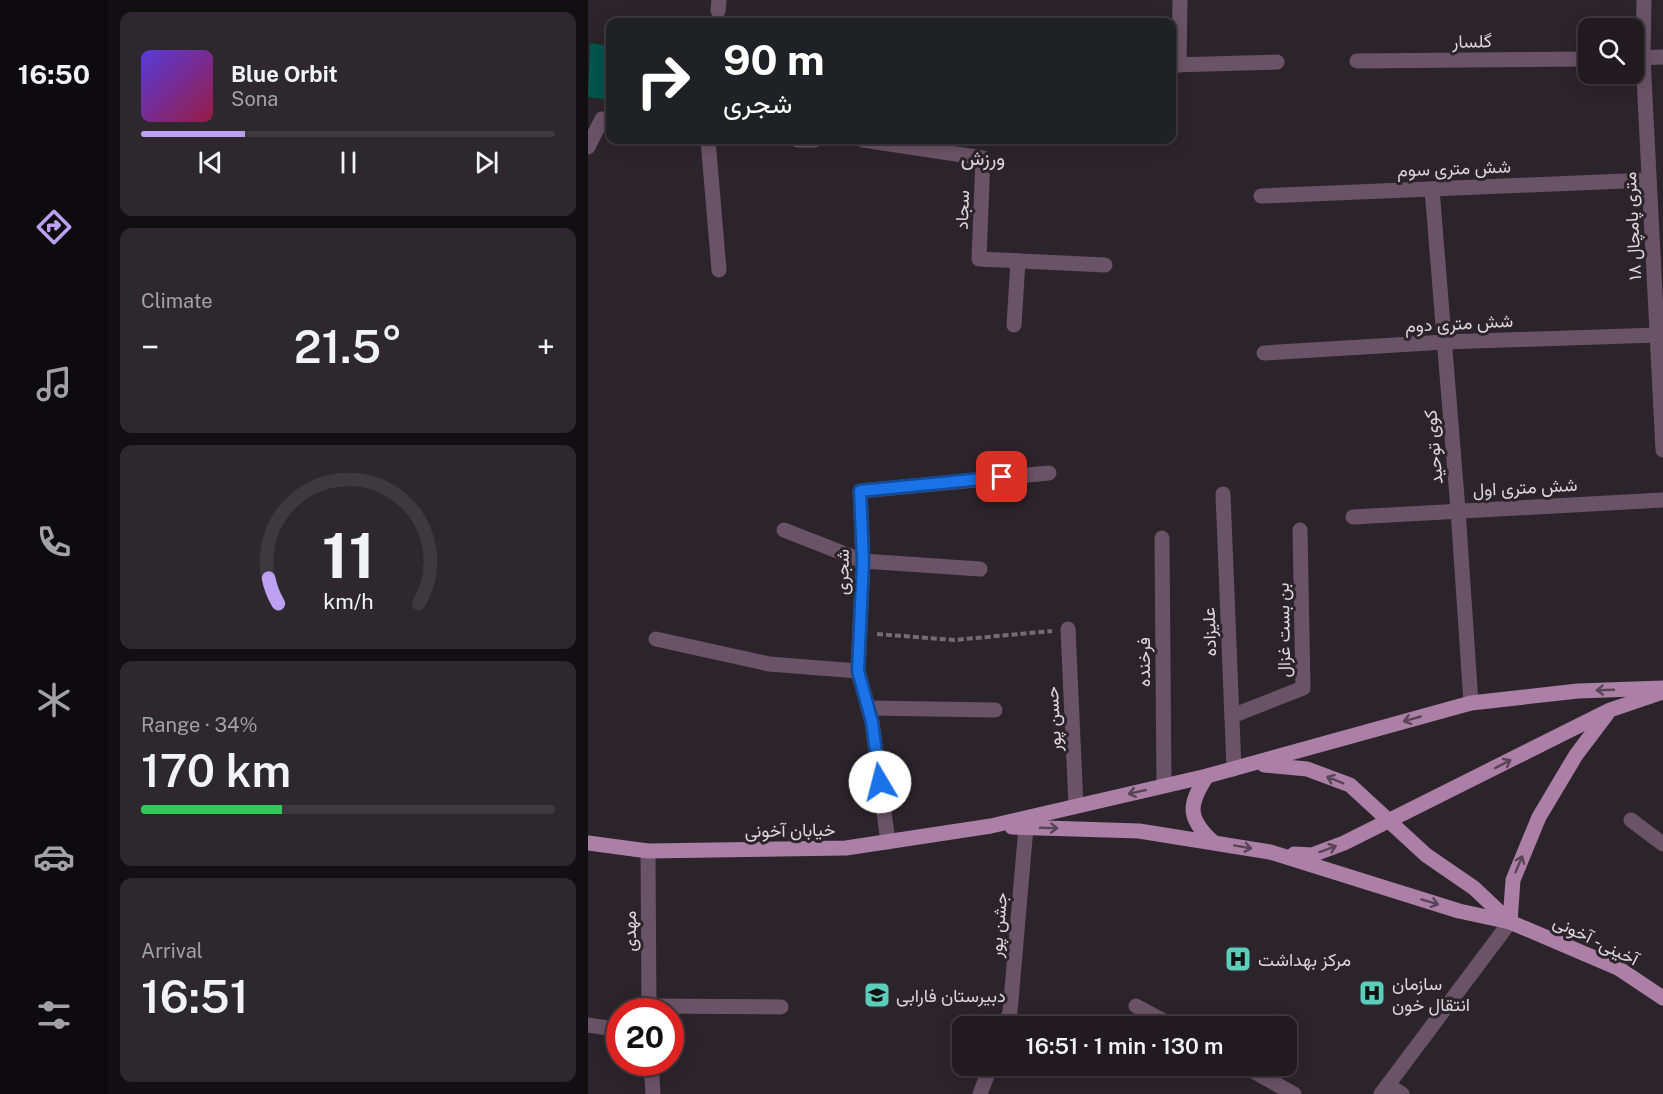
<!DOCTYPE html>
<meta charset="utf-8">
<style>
:root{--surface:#211b20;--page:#2d282d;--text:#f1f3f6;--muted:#a2a1a5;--line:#3e393e;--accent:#bca0f2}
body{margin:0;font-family:"Public Sans",Vazirmatn,sans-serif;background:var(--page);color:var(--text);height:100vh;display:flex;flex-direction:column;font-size:22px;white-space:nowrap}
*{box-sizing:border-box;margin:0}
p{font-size:20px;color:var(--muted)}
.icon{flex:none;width:33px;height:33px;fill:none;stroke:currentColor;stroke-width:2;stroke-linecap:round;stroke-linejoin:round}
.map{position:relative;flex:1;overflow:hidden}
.side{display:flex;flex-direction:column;gap:12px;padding:12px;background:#120f12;width:480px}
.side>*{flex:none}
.hud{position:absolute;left:18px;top:18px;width:570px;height:126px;border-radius:12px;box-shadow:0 3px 15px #0003,0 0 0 2px var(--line);background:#202124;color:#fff;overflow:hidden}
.tools{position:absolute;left:990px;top:18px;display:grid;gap:12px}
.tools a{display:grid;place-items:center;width:66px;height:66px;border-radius:12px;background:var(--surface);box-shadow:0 3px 15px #0003,0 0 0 2px var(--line);font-size:30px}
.speed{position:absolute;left:18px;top:998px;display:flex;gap:12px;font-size:30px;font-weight:700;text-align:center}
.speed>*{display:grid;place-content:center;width:78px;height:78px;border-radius:50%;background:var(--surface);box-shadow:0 3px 15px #0003,0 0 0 2px var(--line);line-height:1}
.speed .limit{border:9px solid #d22;background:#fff;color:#111}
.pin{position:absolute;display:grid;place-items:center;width:51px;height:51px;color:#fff;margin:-26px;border-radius:12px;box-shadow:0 3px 9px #0006}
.me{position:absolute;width:66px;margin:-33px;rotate:352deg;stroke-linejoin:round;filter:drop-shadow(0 0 4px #0008)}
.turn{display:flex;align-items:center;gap:21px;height:126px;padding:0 18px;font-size:27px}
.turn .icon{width:78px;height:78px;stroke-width:2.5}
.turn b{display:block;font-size:42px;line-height:51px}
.big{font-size:45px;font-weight:600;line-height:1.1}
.side .card{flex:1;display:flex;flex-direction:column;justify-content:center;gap:9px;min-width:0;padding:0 21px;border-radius:12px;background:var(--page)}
.side .dial{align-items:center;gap:0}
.dial svg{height:156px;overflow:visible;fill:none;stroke:var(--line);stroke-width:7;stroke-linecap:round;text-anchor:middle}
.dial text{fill:var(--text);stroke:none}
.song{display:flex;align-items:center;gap:18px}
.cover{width:72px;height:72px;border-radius:9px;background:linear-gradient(135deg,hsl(250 70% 55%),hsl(340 70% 35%))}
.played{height:6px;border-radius:3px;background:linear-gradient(90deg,var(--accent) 25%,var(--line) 25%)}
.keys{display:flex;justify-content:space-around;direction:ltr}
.heat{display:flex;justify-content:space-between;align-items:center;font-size:33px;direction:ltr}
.charge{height:9px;border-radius:4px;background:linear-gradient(90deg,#34c759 34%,var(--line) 0)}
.trip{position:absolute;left:364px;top:1016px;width:345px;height:60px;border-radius:12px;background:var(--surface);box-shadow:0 3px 15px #0003,0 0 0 2px var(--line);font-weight:600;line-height:60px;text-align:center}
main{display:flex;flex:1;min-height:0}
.tab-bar{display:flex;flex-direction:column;width:108px;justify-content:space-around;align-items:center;background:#0d0b0d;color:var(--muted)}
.tab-bar .icon{width:42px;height:42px}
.tab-bar .selected{color:var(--accent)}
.tab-bar b{font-size:27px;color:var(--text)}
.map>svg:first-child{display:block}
.building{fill:#01554b}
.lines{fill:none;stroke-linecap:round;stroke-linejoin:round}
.path{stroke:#736c72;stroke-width:4;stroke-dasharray:6 3;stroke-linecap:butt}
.minor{stroke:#6a5366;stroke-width:15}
.major{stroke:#ac7fa6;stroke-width:15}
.oneway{stroke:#594456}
.route-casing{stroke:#114b97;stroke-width:15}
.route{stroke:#1a73e8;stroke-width:10}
.labels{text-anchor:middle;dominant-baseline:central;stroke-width:6;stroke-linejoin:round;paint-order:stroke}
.street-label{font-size:18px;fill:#dcd7dc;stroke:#2c242b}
.poi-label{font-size:18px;fill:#dcd7dc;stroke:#2c242b;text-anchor:start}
.neighbourhood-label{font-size:20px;fill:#dcd7dc;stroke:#2c242b}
</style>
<main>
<nav class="tab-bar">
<b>16:50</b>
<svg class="icon selected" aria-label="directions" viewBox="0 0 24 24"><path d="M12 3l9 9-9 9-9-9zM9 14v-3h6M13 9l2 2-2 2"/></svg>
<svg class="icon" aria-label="music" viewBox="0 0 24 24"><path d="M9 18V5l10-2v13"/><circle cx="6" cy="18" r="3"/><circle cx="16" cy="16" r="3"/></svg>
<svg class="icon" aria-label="phone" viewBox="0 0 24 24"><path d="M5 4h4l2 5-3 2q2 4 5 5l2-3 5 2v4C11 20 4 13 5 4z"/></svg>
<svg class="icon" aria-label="climate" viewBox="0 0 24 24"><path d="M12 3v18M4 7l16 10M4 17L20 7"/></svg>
<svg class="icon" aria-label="car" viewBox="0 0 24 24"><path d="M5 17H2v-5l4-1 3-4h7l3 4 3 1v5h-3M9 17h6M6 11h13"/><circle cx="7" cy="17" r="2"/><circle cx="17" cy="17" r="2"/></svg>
<svg class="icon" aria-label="filters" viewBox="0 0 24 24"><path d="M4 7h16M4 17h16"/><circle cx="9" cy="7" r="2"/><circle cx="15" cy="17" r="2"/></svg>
</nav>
<section class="side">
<div class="card">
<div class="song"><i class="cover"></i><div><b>Blue Orbit</b><p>Sona</p></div></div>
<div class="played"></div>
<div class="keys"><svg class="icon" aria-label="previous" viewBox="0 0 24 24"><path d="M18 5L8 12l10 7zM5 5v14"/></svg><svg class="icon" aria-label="pause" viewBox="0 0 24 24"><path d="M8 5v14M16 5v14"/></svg><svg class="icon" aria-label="next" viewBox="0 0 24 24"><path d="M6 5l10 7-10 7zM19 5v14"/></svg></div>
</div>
<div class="card"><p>Climate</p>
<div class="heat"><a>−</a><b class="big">21.5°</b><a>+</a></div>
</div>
<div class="card dial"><svg viewBox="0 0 100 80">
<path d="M14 69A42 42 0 1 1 86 69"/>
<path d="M14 69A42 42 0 0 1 9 56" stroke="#bca0f2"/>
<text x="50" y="56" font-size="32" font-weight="700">11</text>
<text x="50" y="72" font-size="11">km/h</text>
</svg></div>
<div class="card"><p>Range · 34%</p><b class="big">170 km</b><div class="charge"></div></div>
<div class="card"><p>Arrival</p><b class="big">16:51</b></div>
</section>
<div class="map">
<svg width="1075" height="1094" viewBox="0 0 1075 1094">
<rect width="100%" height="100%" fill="#2c242b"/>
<path class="building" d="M2,43L22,46V100L0,97Z"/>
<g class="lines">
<path class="path" d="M289,634L366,640L464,631"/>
<g class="minor">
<path d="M1056,0L1055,58L1075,450"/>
<path d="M130,11L131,0"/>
<path d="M1046,58L1075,57"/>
<path d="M769,61L1000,59"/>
<path d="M584,65L689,62"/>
<path d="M591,65L592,0"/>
<path d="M120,140L131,270"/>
<path d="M209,140H227"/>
<path d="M275,140L395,158L391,259L517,265"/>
<path d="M0,147L14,119H22"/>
<path d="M844,189L870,510L883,703"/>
<path d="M673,196L1061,180"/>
<path d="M426,325L430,261"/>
<path d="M676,353L857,342L1069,335"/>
<path d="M635,494L646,769"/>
<path d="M765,517L1075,500"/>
<path d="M196,530L275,561L392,569"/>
<path d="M574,538L576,786"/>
<path d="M480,629L488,806"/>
<path d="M68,639L181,664L270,671"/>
<path d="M280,708L407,710"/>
<path d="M644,716L715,688L712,530"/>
<path d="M1043,820L1075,844"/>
<path d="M300,842L284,722L270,671L275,561L272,491L461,473"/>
<path d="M60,851L61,1011"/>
<path d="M61,1006L193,1007"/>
<path d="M548,1006L585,1026"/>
<path d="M0,1025L32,1030"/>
<path d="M417,1026L422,1012L438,827"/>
<path d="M63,1062L65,1094"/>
<path d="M654,1065L706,1094"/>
<path d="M800,1085L814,1094"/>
<path d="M392,1094L403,1065"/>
<path d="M793,1094L922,922"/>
</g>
<g class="major">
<path d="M676,765L719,769L762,785L838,855L886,888L922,922"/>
<path d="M619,776C600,805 599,818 625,842"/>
<path d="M424,827L551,831L682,852L871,911L922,922L1030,968L1075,998"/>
<path d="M0,843L60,851L258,848L403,826L619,776L883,703L990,691L1075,688"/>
<path d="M706,854L724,855L756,843L1022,710L1072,693"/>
<path d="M922,922L925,880L951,817L988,755L1019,714"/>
</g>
</g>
<defs><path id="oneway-shaft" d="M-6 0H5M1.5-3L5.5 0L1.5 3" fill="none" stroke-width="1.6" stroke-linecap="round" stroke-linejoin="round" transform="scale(1.5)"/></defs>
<g class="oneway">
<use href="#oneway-shaft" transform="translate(1017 690) rotate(178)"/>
<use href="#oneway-shaft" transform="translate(824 719) rotate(164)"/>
<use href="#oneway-shaft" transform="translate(915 764) rotate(-27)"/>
<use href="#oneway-shaft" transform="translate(747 780) rotate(-158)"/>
<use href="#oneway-shaft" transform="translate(549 792) rotate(167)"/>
<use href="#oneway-shaft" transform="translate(461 828) rotate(2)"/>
<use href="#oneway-shaft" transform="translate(655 847) rotate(10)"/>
<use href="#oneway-shaft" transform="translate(740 849) rotate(-20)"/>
<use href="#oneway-shaft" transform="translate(931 864) rotate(-67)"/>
<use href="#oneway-shaft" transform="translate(842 902) rotate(17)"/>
</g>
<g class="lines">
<g class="route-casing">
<path id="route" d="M292,782L284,722L270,671L275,561L272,491L414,477"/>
</g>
<use href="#route" class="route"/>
</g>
<defs>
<g id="hospital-square" transform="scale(1.35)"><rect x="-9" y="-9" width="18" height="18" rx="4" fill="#5ccebb" stroke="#2c242b"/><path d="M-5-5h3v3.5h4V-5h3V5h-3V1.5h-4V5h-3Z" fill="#111"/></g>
<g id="school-square" transform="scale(1.35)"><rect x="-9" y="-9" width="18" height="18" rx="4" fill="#5ccebb" stroke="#2c242b"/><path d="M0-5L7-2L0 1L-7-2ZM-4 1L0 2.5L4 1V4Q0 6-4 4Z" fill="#111"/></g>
</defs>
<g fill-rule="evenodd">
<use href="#hospital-square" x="650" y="959"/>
<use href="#hospital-square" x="784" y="993"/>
<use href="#school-square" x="289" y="995"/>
</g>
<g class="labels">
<g class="street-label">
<text transform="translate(884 41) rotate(-1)">گلسار</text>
<text transform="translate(866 168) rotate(-2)">شش متری سوم</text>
<text transform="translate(374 210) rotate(-88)">سجاد</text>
<text transform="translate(1044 226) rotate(-93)">۱۸ متری پامچال</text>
<text transform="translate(871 323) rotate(-3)">شش متری دوم</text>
<text transform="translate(845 447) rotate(-95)">کوی توحید</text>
<text transform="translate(937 487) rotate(-3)">شش متری اول</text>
<text transform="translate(254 572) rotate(-89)">شجری</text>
<text transform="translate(695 630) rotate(-91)">بن بست غزال</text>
<text transform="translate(621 632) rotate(-92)">علیزاده</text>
<text transform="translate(555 662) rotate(-90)">فرخنده</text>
<text transform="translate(465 719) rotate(-93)">حسن پور</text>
<text transform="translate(202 830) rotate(-1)">خیابان آخونی</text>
<text transform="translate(410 925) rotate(-85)">جشن پور</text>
<text transform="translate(41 931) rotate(-90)">مهدی</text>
<text transform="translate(1008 940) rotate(26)">آخینی - آخونی</text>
</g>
<g class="poi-label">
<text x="670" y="959">مرکز بهداشت</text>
<text x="804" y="983">سازمان<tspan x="804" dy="21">انتقال خون</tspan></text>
<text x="308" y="995">دبیرستان فارابی</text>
</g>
<g class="neighbourhood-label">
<text x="395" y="158">ورزش</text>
</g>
</g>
</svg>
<div class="tools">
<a><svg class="icon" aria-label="search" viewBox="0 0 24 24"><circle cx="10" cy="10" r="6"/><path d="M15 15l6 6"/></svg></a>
</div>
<div class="speed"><div class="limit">20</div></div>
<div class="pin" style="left:414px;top:477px;background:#d93025"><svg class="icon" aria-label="arrive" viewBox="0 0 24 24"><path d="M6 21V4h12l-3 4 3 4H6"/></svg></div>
<svg class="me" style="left:292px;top:782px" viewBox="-20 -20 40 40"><circle r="19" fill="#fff"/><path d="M0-13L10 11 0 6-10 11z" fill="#1a73e8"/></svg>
<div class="trip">16:51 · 1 min · 130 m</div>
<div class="hud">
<div class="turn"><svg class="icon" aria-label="right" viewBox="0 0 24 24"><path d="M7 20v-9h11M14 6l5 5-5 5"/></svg><div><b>90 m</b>شجری</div></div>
</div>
</div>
</main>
